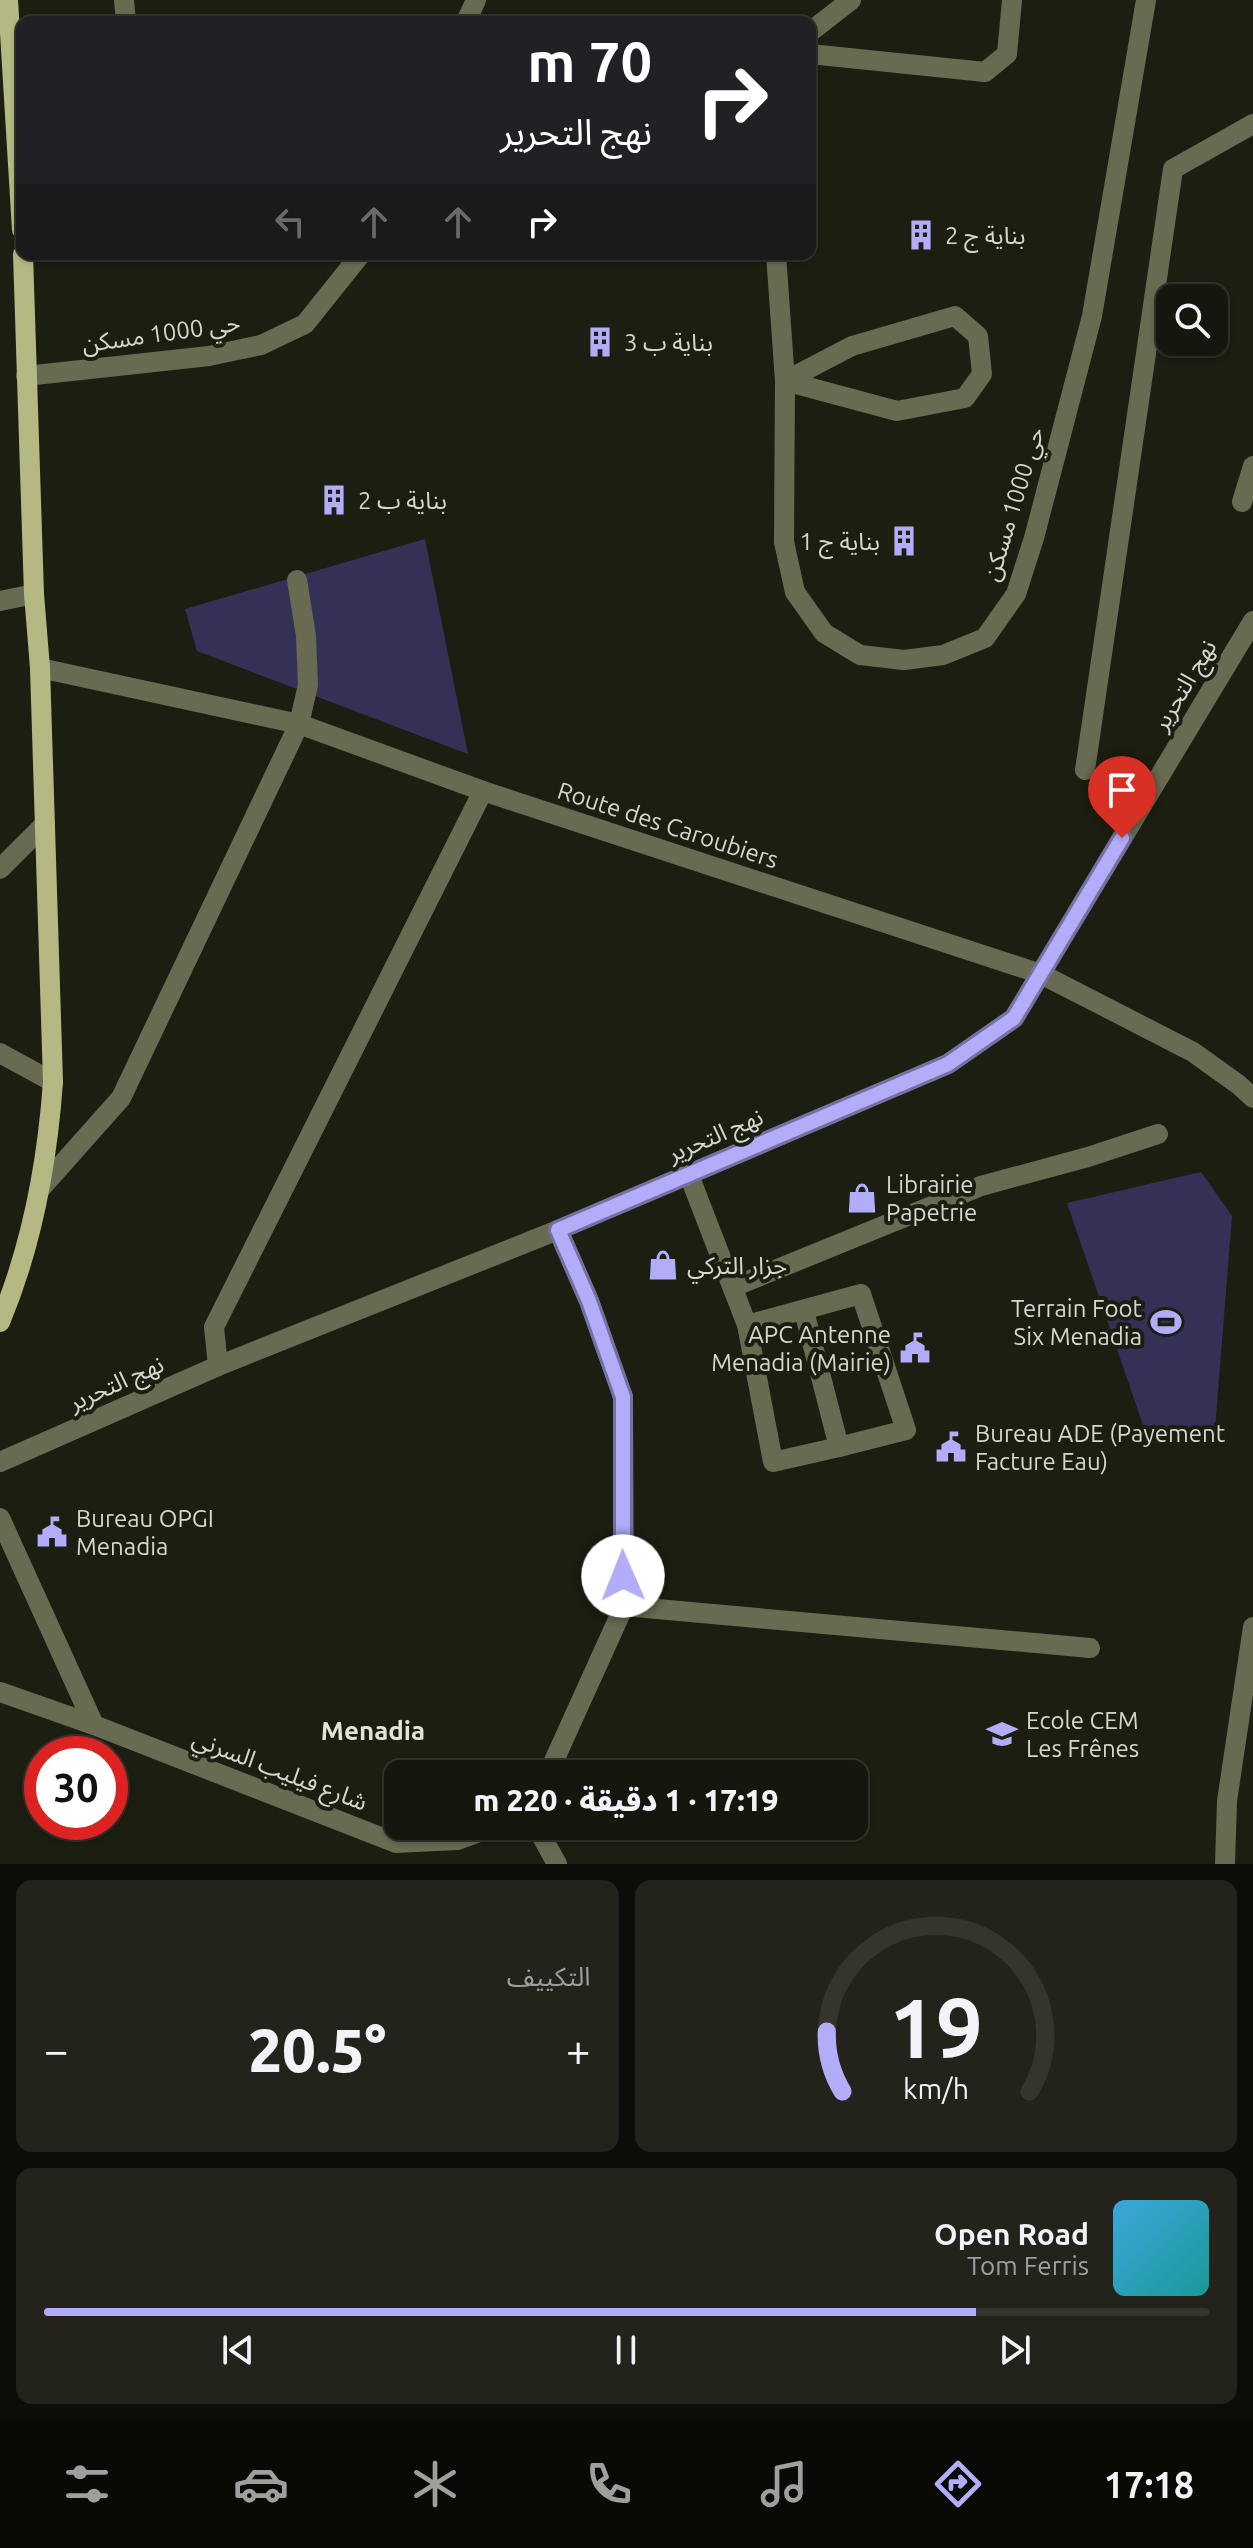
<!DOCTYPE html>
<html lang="ar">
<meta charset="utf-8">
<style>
:root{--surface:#16160e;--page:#23231c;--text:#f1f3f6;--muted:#9e9f9e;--line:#35352e;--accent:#b3adf9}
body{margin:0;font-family:Ubuntu,"Noto Sans Arabic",sans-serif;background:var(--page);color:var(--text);direction:rtl;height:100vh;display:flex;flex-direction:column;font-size:30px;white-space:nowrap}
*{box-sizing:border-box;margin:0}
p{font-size:26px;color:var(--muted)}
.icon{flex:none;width:44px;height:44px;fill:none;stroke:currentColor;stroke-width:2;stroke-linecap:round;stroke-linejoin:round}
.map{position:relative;height:1864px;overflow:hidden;direction:ltr}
.sheet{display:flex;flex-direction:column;gap:16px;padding:16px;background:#0c0c08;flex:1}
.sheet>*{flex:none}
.top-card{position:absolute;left:16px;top:16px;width:800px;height:244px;border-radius:16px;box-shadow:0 2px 6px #0004,0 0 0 2px var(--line);direction:rtl;background:#202124;color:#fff;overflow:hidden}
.tools{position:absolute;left:1156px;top:284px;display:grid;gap:16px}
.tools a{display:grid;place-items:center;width:72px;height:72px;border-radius:16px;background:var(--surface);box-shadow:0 2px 6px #0004,0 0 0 2px var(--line);font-size:40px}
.speed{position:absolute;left:24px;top:1736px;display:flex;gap:16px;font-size:40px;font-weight:700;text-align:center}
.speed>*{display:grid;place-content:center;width:104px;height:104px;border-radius:50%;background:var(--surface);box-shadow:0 2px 6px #0004,0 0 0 2px var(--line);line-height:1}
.speed .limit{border:12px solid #d22;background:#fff;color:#111}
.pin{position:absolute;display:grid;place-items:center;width:68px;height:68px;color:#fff;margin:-82px -34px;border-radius:50% 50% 50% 0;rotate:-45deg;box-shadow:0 0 8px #0007}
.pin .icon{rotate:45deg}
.me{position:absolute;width:88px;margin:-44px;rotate:359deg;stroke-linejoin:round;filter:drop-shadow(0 0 6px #0008)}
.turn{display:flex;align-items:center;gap:28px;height:168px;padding:0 32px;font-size:36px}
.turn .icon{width:104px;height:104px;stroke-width:2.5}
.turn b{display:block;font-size:56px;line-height:68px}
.lanes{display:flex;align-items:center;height:76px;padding:0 32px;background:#0003;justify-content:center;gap:40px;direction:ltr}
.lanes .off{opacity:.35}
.big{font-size:60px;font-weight:800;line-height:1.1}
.sheet .widget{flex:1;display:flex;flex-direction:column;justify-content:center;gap:12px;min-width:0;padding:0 28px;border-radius:16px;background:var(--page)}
.sheet .dial{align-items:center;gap:0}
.dial svg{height:208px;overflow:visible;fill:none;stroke:var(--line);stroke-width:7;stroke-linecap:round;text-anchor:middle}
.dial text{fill:var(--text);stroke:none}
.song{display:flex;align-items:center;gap:24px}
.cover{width:96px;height:96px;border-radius:12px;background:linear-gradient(135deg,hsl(200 70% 55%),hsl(180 70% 35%))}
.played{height:8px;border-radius:4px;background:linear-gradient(90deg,var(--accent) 80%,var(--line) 80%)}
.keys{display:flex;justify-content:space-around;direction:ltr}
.heat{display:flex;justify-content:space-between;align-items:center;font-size:44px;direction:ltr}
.sheet .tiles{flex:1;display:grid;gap:16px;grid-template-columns:1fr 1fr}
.widget:last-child{grid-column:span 2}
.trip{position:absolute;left:384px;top:1760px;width:484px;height:80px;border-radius:16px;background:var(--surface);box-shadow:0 2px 6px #0004,0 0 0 2px var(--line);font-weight:800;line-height:80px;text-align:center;direction:rtl}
.menu{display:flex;height:128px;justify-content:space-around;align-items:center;background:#090906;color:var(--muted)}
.menu .icon{width:56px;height:56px}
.menu .current{color:var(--accent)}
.menu b{font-size:36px;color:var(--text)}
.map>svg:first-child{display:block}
.grass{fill:#353156}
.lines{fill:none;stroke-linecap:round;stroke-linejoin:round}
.minor{stroke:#686a51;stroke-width:20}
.major{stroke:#b4b984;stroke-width:20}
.route-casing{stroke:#7470a2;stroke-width:20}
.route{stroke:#b3adf9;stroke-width:14}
.labels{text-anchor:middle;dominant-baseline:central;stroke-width:8;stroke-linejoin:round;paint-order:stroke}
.poi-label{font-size:24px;fill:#d5d6ce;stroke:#1d1e12;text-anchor:start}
.street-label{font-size:24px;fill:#d5d6ce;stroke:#1d1e12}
.neighbourhood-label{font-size:26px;font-weight:bold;fill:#e3e5d4;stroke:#1d1e12}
</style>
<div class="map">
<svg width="1253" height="1864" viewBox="0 0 1253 1864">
<rect width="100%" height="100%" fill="#1d1e12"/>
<g class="grass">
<path d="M425,539L468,754L197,651L185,609Z"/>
<path d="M1201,1172L1232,1216L1215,1429L1144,1428L1067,1203Z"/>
</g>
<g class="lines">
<g class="minor">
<path d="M124,0L126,22"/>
<path d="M466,22L476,0"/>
<path d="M810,32L851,0"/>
<path d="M810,54L985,72L1007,54L1012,0"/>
<path d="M776,254L785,381L784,542L795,592L824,633L860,655L904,660L943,655L985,638L1016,594L1034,538L1092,316L1146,0"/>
<path d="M955,316L978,336L982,374L965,398L897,411L785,381L852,346Z"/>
<path d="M26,376L209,356L261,345L305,324L361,254"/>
<path d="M1242,502L1253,466"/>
<path d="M0,601L34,594"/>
<path d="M40,668L299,724L483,791L1041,974L1193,1052L1239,1085L1253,1098"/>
<path d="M1085,770L1173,169L1253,124"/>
<path d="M0,869L45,824"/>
<path d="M0,1053L53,1082"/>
<path d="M689,1175L747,1325L773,1462L839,1447"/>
<path d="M41,1188L121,1098L299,724L308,685L306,636L297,580"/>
<path d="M733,1287L981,1186L1088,1157L1158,1134"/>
<path d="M747,1325L861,1294L906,1430L839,1447L804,1311"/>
<path d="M218,1366L214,1327L483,791"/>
<path d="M0,1462L218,1366L558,1230L948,1064L1014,1018L1253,621"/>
<path d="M0,1518L94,1725"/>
<path d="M624,1606L1090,1648"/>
<path d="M0,1692L94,1725L396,1843L457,1840L496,1826"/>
<path d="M548,1774L624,1606L623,1397L589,1301L558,1230"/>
<path d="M536,1826L557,1864"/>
<path d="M1225,1864L1227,1801L1253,1627"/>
</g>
<g class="major">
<path d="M8,0L22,230"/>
<path d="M0,1322C32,1246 47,1165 53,1082L40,668L34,594L23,254"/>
</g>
</g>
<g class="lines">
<g class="route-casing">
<path id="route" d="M623,1576V1397L589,1301L558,1230L948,1064L1014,1018L1122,838"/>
</g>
<use href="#route" class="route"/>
</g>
<defs>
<g id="building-bare" transform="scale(2.4)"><path d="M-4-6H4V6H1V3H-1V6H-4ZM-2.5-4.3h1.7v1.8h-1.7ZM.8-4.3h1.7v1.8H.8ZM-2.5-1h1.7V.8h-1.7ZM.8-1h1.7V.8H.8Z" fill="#b3adf9" stroke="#1d1e12" stroke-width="2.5" paint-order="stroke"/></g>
<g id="shop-bare" transform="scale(2.4)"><path d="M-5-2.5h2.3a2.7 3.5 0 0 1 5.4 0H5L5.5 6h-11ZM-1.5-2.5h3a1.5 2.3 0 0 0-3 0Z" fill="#b3adf9" stroke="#1d1e12" stroke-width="2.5" paint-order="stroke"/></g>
<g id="stadium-bare" transform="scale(2.4)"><path d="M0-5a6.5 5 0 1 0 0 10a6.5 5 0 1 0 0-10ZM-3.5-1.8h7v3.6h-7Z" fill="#b3adf9" stroke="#1d1e12" stroke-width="2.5" paint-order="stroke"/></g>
<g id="civic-bare" transform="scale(2.4)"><path d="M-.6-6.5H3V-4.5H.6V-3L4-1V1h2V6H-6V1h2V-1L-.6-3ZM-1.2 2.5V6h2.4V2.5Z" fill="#b3adf9" stroke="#1d1e12" stroke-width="2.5" paint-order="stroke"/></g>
<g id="school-bare" transform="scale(2.4)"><path d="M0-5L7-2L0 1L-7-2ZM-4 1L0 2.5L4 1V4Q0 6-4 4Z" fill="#b3adf9" stroke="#1d1e12" stroke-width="2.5" paint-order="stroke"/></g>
</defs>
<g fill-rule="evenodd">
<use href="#building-bare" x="921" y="235"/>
<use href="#building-bare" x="600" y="342"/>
<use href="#building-bare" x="334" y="500"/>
<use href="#building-bare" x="904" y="541"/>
<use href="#shop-bare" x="862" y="1198"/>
<use href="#shop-bare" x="663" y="1265"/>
<use href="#stadium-bare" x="1166" y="1322"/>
<use href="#civic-bare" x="915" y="1348"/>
<use href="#civic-bare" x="951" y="1447"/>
<use href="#civic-bare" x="52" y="1532"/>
<use href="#school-bare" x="1002" y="1734"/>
</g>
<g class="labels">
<g class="poi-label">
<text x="945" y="235">بناية ج 2</text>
<text x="624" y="342">بناية ب 3</text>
<text x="358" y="500">بناية ب 2</text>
<text x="880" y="541" text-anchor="end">بناية ج 1</text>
<text x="886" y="1184">Librairie<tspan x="886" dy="28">Papetrie</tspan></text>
<text x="687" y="1265">جزار التركي</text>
<text x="1142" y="1308" text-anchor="end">Terrain Foot<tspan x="1142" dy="28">Six Menadia</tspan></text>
<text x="891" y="1334" text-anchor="end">APC Antenne<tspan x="891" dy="28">Menadia (Mairie)</tspan></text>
<text x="975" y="1433">Bureau ADE (Payement<tspan x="975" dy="28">Facture Eau)</tspan></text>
<text x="76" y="1518">Bureau OPGI<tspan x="76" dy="28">Menadia</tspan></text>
<text x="1026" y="1720">Ecole CEM<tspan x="1026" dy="28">Les Frênes</tspan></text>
</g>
<g class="street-label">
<text transform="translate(161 333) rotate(-8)">حي 1000 مسكن</text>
<text transform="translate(1013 504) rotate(-73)">حي 1000 مسكن</text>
<text transform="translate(1184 685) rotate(-59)">نهج التحرير</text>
<text transform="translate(668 825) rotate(18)">Route des Caroubiers</text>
<text transform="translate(715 1135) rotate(-23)">نهج التحرير</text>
<text transform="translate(116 1383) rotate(-24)">نهج التحرير</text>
<text transform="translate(280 1770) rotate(21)">شارع فيليب السرني</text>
</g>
<g class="neighbourhood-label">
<text x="373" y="1730">Menadia</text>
</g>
</g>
</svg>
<div class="tools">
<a><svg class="icon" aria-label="search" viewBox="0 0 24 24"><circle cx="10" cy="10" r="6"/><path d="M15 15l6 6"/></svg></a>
</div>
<div class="speed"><div class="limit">30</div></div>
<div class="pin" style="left:1122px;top:838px;background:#d93025"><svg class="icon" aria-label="arrive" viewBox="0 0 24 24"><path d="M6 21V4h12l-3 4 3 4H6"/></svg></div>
<svg class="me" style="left:623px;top:1576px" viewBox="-20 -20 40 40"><circle r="19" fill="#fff"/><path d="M0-13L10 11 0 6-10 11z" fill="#b3adf9"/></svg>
<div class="trip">17:19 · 1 دقيقة · 220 m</div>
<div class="top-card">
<div class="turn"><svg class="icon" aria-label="right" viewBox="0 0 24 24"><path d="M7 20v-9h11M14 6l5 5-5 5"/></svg><div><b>70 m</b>نهج التحرير</div></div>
<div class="lanes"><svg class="icon off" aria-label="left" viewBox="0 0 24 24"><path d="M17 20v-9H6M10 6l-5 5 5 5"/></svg><svg class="icon off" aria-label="ahead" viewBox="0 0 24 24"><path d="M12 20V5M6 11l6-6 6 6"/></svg><svg class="icon off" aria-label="ahead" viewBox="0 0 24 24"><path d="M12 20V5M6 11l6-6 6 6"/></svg><svg class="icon" aria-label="right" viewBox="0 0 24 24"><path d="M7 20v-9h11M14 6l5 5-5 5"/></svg></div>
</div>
</div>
<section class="sheet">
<div class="tiles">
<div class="widget dial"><svg viewBox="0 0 100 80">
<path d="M14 69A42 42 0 1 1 86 69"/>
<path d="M14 69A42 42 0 0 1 8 46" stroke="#b3adf9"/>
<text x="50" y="56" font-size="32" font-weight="700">19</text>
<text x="50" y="72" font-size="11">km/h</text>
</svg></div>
<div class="widget"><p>التكييف</p>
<div class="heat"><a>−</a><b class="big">20.5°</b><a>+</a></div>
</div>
<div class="widget">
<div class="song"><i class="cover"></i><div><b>Open Road</b><p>Tom Ferris</p></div></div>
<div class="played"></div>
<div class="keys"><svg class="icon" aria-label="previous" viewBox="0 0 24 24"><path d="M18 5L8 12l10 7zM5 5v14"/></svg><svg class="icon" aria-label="pause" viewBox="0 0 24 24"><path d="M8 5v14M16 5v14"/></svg><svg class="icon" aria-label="next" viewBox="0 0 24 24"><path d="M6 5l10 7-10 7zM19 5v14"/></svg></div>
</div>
</div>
</section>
<nav class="menu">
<b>17:18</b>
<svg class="icon current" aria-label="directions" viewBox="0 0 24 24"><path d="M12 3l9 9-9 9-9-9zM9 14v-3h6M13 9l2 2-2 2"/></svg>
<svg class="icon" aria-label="music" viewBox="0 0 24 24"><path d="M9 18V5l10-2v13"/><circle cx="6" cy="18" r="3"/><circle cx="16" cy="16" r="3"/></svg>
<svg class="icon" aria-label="phone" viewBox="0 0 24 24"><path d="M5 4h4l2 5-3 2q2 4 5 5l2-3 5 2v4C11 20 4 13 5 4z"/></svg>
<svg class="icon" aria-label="climate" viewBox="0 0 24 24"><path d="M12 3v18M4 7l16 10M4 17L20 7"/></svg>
<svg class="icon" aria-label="car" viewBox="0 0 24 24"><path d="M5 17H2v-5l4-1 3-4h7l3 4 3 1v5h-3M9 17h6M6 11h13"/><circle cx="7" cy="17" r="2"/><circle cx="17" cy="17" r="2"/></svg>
<svg class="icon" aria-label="filters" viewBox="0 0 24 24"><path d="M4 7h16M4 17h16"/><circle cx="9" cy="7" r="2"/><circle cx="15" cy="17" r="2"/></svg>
</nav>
